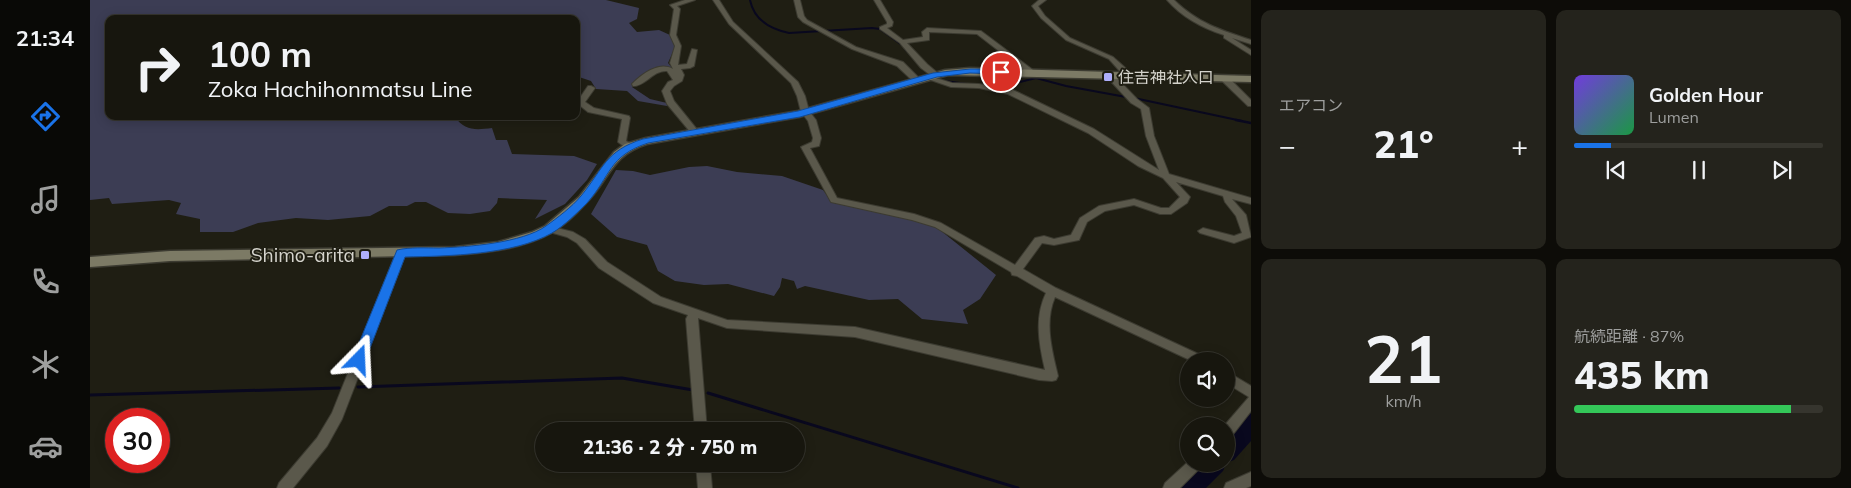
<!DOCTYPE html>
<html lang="ja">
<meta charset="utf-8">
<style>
:root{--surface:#17160e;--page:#24231c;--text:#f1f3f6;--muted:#9e9f9e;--line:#36352e;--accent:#1a73e8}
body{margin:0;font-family:Mulish,"Noto Sans JP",sans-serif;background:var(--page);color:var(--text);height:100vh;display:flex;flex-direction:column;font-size:19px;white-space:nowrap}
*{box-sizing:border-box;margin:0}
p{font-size:16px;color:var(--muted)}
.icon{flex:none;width:28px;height:28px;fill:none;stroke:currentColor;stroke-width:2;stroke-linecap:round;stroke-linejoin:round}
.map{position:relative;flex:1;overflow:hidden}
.drawer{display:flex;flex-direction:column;gap:10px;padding:10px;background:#0d0c08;width:600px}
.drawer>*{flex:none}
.guide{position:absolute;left:15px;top:15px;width:475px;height:105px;border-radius:10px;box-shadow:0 2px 12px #0003,0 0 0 1px var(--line);background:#17160e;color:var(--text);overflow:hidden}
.tools{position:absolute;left:1090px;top:352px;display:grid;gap:10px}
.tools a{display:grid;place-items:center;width:55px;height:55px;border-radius:50%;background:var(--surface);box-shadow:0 2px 12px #0003,0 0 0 1px var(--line);font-size:25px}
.speed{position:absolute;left:15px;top:408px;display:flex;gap:10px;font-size:25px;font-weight:700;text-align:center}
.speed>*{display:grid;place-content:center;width:65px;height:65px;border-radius:50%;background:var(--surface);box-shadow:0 2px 12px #0003,0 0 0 1px var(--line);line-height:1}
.speed .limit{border:8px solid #d22;background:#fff;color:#111}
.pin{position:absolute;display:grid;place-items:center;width:42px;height:42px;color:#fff;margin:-21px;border:2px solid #fff;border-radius:50%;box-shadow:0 1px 5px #0007}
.me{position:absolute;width:55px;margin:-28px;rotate:21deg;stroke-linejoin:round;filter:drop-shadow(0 0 4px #0008)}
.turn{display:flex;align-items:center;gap:18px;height:105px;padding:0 20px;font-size:22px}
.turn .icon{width:65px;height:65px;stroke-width:2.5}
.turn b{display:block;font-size:35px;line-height:42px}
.big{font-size:38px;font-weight:800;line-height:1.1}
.drawer .card{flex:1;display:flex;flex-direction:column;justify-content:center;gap:8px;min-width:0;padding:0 18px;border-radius:10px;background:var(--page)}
.drawer .dial{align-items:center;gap:0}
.dial b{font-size:65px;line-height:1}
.song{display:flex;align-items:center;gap:15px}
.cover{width:60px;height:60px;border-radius:8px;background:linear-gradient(135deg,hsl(260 70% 55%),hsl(140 70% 35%))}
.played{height:5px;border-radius:2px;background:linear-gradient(90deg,var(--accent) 15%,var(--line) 15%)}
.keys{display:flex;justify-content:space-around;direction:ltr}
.heat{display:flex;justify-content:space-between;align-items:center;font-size:28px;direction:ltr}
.charge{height:8px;border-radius:4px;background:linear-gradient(90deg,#34c759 87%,var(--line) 0)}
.drawer .tiles{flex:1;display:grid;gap:10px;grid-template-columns:repeat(2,1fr)}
.trip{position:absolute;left:445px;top:422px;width:270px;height:50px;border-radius:25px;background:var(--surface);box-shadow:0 2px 12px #0003,0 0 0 1px var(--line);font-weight:800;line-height:50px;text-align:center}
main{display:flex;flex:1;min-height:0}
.dock{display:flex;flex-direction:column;width:90px;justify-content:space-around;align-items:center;background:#090906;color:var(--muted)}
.dock .icon{width:35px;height:35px}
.dock .selected{color:var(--accent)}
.dock b{font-size:22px;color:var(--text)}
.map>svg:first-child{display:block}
.green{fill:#3c3d54}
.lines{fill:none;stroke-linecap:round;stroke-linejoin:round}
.stream-far2{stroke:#09081e;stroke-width:2}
.stream-far1{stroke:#09081e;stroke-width:2.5}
.stream{stroke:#09081e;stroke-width:3}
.river{fill:#09081e;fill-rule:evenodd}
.street-casing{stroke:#3c3b31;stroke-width:2}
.secondary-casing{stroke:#3c3b31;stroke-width:3}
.street{fill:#5a584b;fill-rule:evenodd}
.secondary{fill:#7c7a65;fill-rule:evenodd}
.route{fill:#1a73e8;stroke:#114b97}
.poi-dot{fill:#aeaefb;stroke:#1f1e13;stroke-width:2}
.labels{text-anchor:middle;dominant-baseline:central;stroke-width:4;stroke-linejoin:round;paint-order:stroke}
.far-poi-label{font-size:16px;fill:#d4d3cc;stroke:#1f1e13;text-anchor:start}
.poi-label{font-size:19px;fill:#d4d3cc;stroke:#1f1e13;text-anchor:end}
</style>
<main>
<nav class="dock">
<b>21:34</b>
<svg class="icon selected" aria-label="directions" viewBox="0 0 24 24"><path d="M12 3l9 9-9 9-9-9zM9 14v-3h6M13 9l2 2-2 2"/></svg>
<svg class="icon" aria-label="music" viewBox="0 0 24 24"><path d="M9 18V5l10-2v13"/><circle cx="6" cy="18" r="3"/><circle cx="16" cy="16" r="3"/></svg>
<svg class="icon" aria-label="phone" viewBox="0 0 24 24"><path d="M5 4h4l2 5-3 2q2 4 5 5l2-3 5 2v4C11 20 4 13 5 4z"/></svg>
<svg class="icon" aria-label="climate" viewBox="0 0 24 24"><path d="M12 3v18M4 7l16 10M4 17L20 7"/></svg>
<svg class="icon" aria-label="car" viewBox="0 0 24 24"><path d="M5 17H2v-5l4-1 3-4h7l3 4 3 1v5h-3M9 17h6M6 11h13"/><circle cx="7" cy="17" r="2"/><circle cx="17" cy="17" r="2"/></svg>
</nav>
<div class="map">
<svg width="1161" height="488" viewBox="0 0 1161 488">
<rect width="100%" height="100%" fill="#1f1e13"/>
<g class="green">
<path d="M0,0H516L549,8L547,19L539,23L547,32L569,30L580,35L585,47L578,63L583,69C566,65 552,72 542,87L560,99L577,103V106L548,101L537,91L506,89L501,81L486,76V19H19V116H364C375,131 385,130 402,128L406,140H417L422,154L484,156L507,164L497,180L475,204L445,219L457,200L408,198L407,203L400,211L380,214L358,213L336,202H325L317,206H299L280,216L238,220L206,218L168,223L143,232H110V219L86,214L91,203L79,200L22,204L19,198L0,200Z"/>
<path d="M617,166L647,172L692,176L733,190L742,202L823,218L845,226L906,275L890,299L873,310L878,324L832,319L808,299L779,300L715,286L707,289L704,281L692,278L690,287L684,296L638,284L614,285L585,281L568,271L557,245L527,237L501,214L526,170L543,171L560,175L599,167Z"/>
</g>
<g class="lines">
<g class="stream-far2">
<path d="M660,0C664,20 680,29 699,33L782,28L790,29L812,45"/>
<path d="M815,49L828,63"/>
<path d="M855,81L877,84"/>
<path d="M892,85L922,84L946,78L976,86L1036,97"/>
<path d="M1044,98L1152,121"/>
</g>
<path class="stream-far1" d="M1146,120L1161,123"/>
<g class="stream">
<path d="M268,387L532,378L603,390"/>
<path d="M618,393L928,488"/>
<path d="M0,395L249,388"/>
</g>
<g class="river">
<path d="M1161,413V441L1144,460L1136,463V439C1146,430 1149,417 1161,413Z"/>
<path d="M1110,464H1136L1133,471L1116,488H1089L1092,480Z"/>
</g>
<g class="street-casing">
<g id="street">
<path d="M595,0H605L587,6L590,9L586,35L591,46L588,65L597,64L602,49L607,50L604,66L600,68L591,69L594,75L592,81L584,86L580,91L584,101L609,132L605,134H602L577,104L572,91L578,82L583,80L577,71C563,70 556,86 543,86L542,84C552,74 569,61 583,69L580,63L585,46L580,35L584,9L580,5Z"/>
<path d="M623,0H629L643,22L708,82L715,96L719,111L726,120L731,138L729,146L720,148L747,198L824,214L851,223L925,265L945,238L954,236L964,239L981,235L990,218L1009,206L1044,199L1071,208H1079L1090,197L1073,178L1048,166L998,133L918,94L889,88L861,87L832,77L836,75L862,83L889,84L923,90L1004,129L1069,170L1056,136L1051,109L1041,103L1015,75L1022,73L1047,99L1059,108L1064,136L1079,174L1161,198V204L1142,199L1156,215L1161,237L1144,243L1110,233L1108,231L1113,228L1144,236L1152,233L1146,216L1135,202L1133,196L1086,182L1100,197L1097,203L1081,214H1070L1044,205L1015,211L997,222L989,240L964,245L952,243L933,269L966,288L1117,358L1119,361H1102L965,297C954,322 962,351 968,376L966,380L962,381L949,380L765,337L637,328L608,318L617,431H605L596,319L598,315L563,303L509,268L487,243L477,237L456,231L454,229L456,227L459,226L483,232L495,239L517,262L571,297L637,320L765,327L955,370C949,344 944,318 956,293L927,276L922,275L921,272L845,227L822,220L741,202L711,147L722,142L723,138L718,121L711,112L707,96L701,83L639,24Z"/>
<path d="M704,0H710L714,16L717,20L766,47L813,62L831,80L827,82H824L807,66L762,49L713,22L708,17Z"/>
<path d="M784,0H790L803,22L802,26L797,28L813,40L833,37L832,32L837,28L891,31L947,73L940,75L887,34L839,32V40L817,43L837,64L850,75L843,77L831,68L810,43L790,29V27L797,24V22Z"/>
<path d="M949,0H956L948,6L955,16L980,38L1023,57L1041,73V77H1035L1019,59L976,40L951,18L942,6Z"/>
<path d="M1077,0H1084C1108,23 1130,30 1161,40V44L1142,38L1161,50V55L1134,38V35C1112,28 1092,17 1077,0Z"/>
<path d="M1131,76H1137L1161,100V106H1158L1131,80Z"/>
<path d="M498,86H501L505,88L495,102L504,108L539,116L540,118L536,141L542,144V148H536L528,142L532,119L498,112L488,104L487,102Z"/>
<path d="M311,249L316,253L252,419L237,446L203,488H187L189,483L227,438L242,413L306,253Z"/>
<path d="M1136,371L1161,386V411L1141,437L1136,439V426H1134L1159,397L1136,383Z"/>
<path d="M1099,461V464H1112L1110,468L1090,488H1073L1075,483Z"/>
<path d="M606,464H620L622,488H608Z"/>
<path d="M1161,472V486L1156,488H1134L1136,483Z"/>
</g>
</g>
<g class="secondary-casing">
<path id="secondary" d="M880,68L1161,76V82L858,75L709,117L557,144C521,155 520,179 496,203C487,213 473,226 461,233C432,249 397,252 365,255L80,261L0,267V257L80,251L365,247L408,242L442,232L455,226L489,197L524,152L535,144L556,138L708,111L855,70Z"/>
</g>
<use href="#street" class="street"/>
<use href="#secondary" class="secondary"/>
</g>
<path class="route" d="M880,69H911L915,72L911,74L880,73L847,77L710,117L558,143C518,156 521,176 497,203C487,213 474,226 462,233C423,255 359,256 315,257L274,364L269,365L264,364L262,360L307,250C320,247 335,248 349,248C378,247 432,243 456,226C467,218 482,207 491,196C514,168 515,151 553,139L708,111L843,73Z"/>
<g class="poi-dot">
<rect x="1013" y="72" width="10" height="10" rx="2.5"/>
<rect x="270" y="250" width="10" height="10" rx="2.5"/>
</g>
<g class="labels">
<g class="far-poi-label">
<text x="1028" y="77">住吉神社入口</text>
</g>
<g class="poi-label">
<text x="265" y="255">Shimo-arita</text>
</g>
</g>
</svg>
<div class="tools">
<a><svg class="icon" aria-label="sound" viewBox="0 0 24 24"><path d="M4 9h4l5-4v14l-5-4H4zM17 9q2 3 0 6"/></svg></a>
<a><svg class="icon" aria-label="search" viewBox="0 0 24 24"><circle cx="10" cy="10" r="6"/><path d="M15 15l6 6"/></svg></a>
</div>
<div class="speed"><div class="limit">30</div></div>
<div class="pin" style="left:911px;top:72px;background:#d93025"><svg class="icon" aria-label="arrive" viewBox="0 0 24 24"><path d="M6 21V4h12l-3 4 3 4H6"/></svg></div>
<svg class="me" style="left:269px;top:360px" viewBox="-20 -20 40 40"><path d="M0-17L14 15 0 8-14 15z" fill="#1a73e8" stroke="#fff" stroke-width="4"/></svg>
<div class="trip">21:36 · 2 分 · 750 m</div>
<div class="guide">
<div class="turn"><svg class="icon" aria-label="right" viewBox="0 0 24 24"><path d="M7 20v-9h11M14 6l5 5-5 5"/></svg><div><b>100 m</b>Zoka Hachihonmatsu Line</div></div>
</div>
</div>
<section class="drawer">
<div class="tiles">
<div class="card"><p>エアコン</p>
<div class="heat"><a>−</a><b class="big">21°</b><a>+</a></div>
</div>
<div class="card">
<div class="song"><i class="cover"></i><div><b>Golden Hour</b><p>Lumen</p></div></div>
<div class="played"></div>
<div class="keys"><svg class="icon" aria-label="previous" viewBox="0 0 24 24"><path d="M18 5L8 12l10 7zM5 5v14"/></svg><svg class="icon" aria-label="pause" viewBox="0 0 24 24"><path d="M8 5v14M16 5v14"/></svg><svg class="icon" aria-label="next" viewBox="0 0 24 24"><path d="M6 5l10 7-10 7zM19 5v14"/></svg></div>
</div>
<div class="card dial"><b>21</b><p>km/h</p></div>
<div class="card"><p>航続距離 · 87%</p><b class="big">435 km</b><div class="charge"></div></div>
</div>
</section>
</main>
